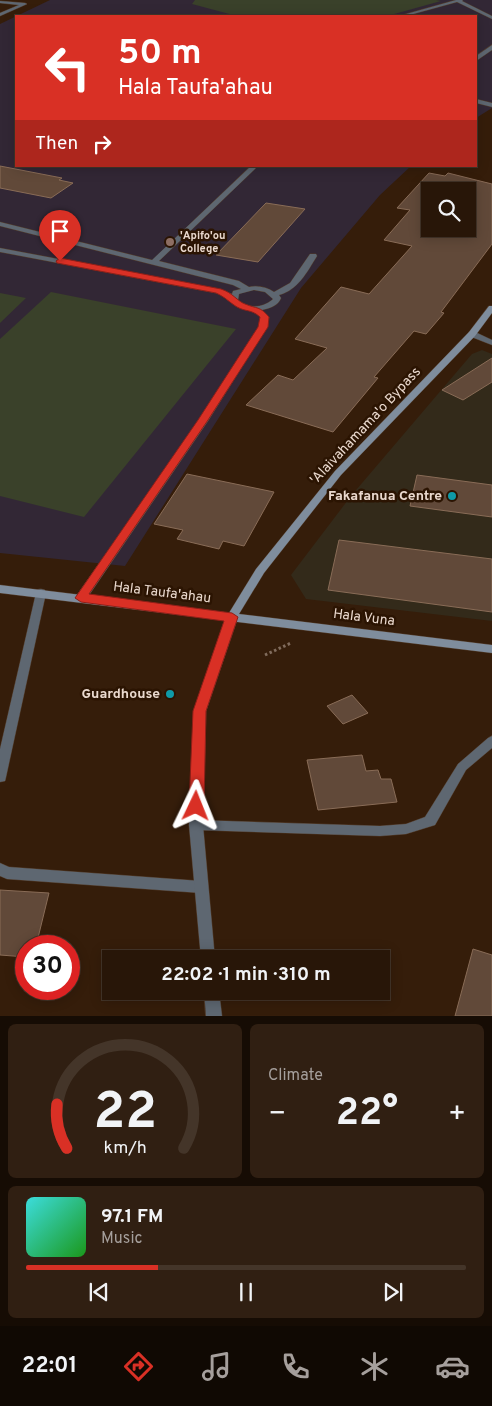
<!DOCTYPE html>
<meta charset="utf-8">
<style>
:root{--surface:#281608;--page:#301f12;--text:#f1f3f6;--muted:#a59f9c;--line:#443529;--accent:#d93025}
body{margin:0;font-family:Overpass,sans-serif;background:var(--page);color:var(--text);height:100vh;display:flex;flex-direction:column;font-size:19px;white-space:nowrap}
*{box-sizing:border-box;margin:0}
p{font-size:16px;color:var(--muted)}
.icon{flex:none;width:28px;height:28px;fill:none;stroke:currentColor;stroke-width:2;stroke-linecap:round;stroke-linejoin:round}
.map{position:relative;height:1016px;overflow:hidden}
.sheet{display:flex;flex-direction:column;gap:8px;padding:8px;background:#160c04;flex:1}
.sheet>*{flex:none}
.banner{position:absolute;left:15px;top:15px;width:462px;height:152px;border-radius:0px;box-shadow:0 2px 12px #0003,0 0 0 1px var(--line);background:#d93025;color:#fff;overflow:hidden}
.fabs{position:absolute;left:421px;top:182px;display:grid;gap:10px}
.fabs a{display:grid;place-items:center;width:55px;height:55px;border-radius:0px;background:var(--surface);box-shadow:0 2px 12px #0003,0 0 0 1px var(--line);font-size:25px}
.speed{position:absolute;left:15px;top:935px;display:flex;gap:10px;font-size:25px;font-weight:700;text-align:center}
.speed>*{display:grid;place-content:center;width:65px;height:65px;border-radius:50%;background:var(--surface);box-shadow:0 2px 12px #0003,0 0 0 1px var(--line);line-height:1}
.speed .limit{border:8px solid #d22;background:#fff;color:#111}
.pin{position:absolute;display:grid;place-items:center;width:42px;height:42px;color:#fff;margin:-51px -21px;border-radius:50% 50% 50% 0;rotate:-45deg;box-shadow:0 0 5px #0007}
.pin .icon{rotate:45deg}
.me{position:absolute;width:55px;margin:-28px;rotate:2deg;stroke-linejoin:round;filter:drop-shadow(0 0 4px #0008)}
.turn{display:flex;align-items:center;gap:18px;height:105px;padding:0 20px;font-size:22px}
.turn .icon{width:65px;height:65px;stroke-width:2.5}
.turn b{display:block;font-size:35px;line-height:42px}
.then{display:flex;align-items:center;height:48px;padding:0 20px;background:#0003;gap:10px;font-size:19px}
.big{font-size:38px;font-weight:700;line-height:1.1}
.sheet .widget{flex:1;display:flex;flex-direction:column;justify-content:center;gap:8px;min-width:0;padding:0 18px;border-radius:8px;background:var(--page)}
.sheet .dial{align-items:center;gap:0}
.dial svg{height:130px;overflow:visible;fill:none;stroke:var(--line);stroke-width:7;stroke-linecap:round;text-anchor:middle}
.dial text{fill:var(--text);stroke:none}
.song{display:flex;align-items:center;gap:15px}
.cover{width:60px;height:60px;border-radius:8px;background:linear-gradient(135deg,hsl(180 70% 55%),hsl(120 70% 35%))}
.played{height:5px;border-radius:2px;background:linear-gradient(90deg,var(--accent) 30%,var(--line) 30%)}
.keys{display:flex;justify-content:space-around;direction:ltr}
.heat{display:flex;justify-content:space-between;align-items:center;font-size:28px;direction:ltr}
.sheet .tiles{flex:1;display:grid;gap:8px;grid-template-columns:1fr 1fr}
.widget:last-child{grid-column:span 2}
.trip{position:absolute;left:102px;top:950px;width:288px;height:50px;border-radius:0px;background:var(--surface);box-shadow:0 2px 12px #0003,0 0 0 1px var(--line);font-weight:700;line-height:50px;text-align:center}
.tab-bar{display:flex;height:80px;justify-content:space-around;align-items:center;background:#100903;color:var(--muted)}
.tab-bar .icon{width:35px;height:35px}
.tab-bar .selected{color:var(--accent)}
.tab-bar b{font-size:22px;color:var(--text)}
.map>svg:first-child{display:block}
.commercial{fill:#332a1a}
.education{fill:#322735}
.green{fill:#3a412a}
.building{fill:#614939;stroke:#896c57;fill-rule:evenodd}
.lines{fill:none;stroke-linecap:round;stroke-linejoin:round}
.lane-casing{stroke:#523b29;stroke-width:1}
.street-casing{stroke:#523b29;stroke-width:1}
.secondary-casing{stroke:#523b29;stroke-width:1}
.path{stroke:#816c5d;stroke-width:3;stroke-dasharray:2.5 2.5;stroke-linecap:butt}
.lane{fill:#5e6771;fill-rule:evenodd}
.street{fill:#5e6771;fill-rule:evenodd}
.secondary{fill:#7f8d9d;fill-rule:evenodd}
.route{fill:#d93025;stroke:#8d1f18}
.education-dot{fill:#8d6e63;stroke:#2b1402;stroke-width:2}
.culture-dot{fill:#0f9aa8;stroke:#2b1402;stroke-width:2}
.labels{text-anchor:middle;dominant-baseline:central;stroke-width:5;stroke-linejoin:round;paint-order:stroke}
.far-poi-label{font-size:11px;font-weight:bold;fill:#ead9ce;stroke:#2b1402;text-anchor:start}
.street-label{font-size:14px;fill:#ead9ce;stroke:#2b1402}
.poi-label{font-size:14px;font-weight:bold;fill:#ead9ce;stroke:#2b1402;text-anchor:end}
</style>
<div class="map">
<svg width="492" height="1016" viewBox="0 0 492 1016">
<rect width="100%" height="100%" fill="#351d0a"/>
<path class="commercial" d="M482,350L492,354V621L306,599L291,575L351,496L472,354Z"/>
<path class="education" d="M50,0H492V108L476,118V16H16V166H411L380,195L301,288L125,566L0,553V24Z"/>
<g class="green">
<path d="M195,0H436L441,1L387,16H237L192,4Z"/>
<path d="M51,292L236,329L84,517L0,496V339Z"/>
<path d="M0,293L26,298L0,323Z"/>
</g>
<g class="building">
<path d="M0,166L62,178L59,180L73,183L51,198L0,188Z"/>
<path d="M429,173L445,176L448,173L492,184V244L441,312L444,313L426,334L414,331L374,377L378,378L333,432L246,405L278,375L293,380L327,348L295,339L341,287L369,294L412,246L384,240L410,210L397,208ZM430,191H468V229H430Z"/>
<path d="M266,203L305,209L258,262L216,255Z"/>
<path d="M492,358V382L463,400L442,390Z"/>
<path d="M187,474L274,492L244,546L223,541L219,549L177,539L183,530L154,524Z"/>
<path d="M417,475L492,485V517L410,506Z"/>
<path d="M339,540L492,559V612L328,590Z"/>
<path d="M352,695L368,713L343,724L327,706Z"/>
<path d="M362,755L366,771L378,770L381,779H391L397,802L318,810L307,760Z"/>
<path d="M0,890L49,893L36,946H26V957L0,955Z"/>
<path d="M473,949L492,955V1016H455Z"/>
</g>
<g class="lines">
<g class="lane-casing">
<g id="lane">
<path d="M456,0H463L462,1L492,16V19L457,2L406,16H399Z"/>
<path d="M0,1L25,3L27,4L0,16V13L19,5L0,3Z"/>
<path d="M492,45V50L476,61V56Z"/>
<path d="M476,99L492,103V107L476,103Z"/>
<path d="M251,166H258L159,261L239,281L249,287C257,285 267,287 274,292L290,283L310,254H316L317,256C307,272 298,290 279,295L281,298C278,306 270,308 262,310L269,317L267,327L208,421L85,601H77L76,598L77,595L199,421L259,327L261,318L254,311L240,308L226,297L216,293L0,252V248L218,289L232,294L233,291L241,289L233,285L0,226V222L152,260ZM254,290L265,292L273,299L272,300C262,308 248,309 238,300L239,294Z"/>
<path d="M41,589L45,590L46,593L6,777L5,781L0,782V749L36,593L37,590Z"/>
<path d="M492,736V748L466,770L435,825L406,834L380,836L196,830L191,829L189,825L191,821L196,820L380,826L406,824L425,817L458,764L488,738Z"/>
<path d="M0,863L9,867L201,881L206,883L208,887L206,891L201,893L7,879L0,876Z"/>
</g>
</g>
<g class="street-casing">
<g id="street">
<path d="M469,332H475L492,340V345L469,336Z"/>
<path d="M232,613L236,614L238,617L206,711L203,825L215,959H201L189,825L194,711L226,617L228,614Z"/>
<path d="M204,991H219L222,1016H206Z"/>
</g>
</g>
<g class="secondary-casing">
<path id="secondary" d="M489,306H492V313L475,336L341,475L264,573L239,614L492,645V653L0,593V585L229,613L256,569L335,471L469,332Z"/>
</g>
<path class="path" d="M265,655L291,643"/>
<use href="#lane" class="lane"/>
<use href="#street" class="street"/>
<use href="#secondary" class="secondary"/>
</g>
<path class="route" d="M60,258L221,289C233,293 237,301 245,304C257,309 260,306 269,317L268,327L208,420L89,594L232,613L238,617L206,711L204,806L202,810L196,812L191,810L189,806L193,711L224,621L81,602L75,598L198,420L258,327L260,317C251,309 246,312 237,307C229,302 225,297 216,293L57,263L56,261Z"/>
<circle class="education-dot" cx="170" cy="242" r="5"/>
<g class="culture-dot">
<circle cx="452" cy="496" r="5"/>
<circle cx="170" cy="694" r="5"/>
</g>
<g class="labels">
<g class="far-poi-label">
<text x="180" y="236">'Apifo'ou<tspan x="180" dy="13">College</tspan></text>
</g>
<g class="street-label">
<text transform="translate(366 426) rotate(-47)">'Alaivahamama'o Bypass</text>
<text transform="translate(162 593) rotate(7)">Hala Taufa'ahau</text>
<text transform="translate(364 618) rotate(7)">Hala Vuna</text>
</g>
<g class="poi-label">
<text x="442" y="496">Fakafanua Centre</text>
<text x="160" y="694">Guardhouse</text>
</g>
</g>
</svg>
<div class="fabs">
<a><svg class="icon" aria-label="search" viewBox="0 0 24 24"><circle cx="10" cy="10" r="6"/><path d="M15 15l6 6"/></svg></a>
</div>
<div class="speed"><div class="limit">30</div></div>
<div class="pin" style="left:60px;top:261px;background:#d93025"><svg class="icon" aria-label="arrive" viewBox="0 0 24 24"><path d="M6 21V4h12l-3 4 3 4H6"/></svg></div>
<svg class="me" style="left:196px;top:806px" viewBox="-20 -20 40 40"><path d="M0-17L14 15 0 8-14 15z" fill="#d93025" stroke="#fff" stroke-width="4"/></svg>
<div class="trip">22:02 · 1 min · 310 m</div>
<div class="banner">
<div class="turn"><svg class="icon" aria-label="left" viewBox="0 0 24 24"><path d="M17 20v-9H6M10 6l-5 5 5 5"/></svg><div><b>50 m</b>Hala Taufa'ahau</div></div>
<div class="then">Then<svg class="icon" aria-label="right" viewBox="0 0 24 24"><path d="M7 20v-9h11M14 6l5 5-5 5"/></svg></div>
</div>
</div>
<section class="sheet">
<div class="tiles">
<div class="widget dial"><svg viewBox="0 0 100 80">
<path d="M14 69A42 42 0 1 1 86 69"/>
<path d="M14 69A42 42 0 0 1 8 42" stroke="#d93025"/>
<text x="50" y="56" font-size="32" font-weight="700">22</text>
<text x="50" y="72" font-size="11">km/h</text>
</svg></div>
<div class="widget"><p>Climate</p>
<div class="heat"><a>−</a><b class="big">22°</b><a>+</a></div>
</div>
<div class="widget">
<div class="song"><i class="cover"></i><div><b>97.1 FM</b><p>Music</p></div></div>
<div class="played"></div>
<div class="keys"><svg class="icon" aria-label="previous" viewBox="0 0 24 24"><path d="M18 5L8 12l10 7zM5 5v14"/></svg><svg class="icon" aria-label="pause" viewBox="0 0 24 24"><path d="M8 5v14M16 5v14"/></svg><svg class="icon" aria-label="next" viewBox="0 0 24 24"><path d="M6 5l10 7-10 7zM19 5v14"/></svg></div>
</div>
</div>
</section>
<nav class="tab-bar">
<b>22:01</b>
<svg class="icon selected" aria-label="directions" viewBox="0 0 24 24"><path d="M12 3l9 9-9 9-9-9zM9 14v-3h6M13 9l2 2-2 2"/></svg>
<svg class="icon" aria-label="music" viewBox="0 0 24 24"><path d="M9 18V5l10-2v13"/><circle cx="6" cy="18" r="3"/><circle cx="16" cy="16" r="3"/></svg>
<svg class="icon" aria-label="phone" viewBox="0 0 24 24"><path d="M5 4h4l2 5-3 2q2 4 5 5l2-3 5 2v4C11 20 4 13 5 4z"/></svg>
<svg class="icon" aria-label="climate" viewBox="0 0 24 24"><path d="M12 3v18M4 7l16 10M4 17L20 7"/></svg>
<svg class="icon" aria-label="car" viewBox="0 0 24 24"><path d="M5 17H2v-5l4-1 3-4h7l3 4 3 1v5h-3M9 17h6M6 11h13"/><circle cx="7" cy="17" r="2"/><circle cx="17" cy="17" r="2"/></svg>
</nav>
